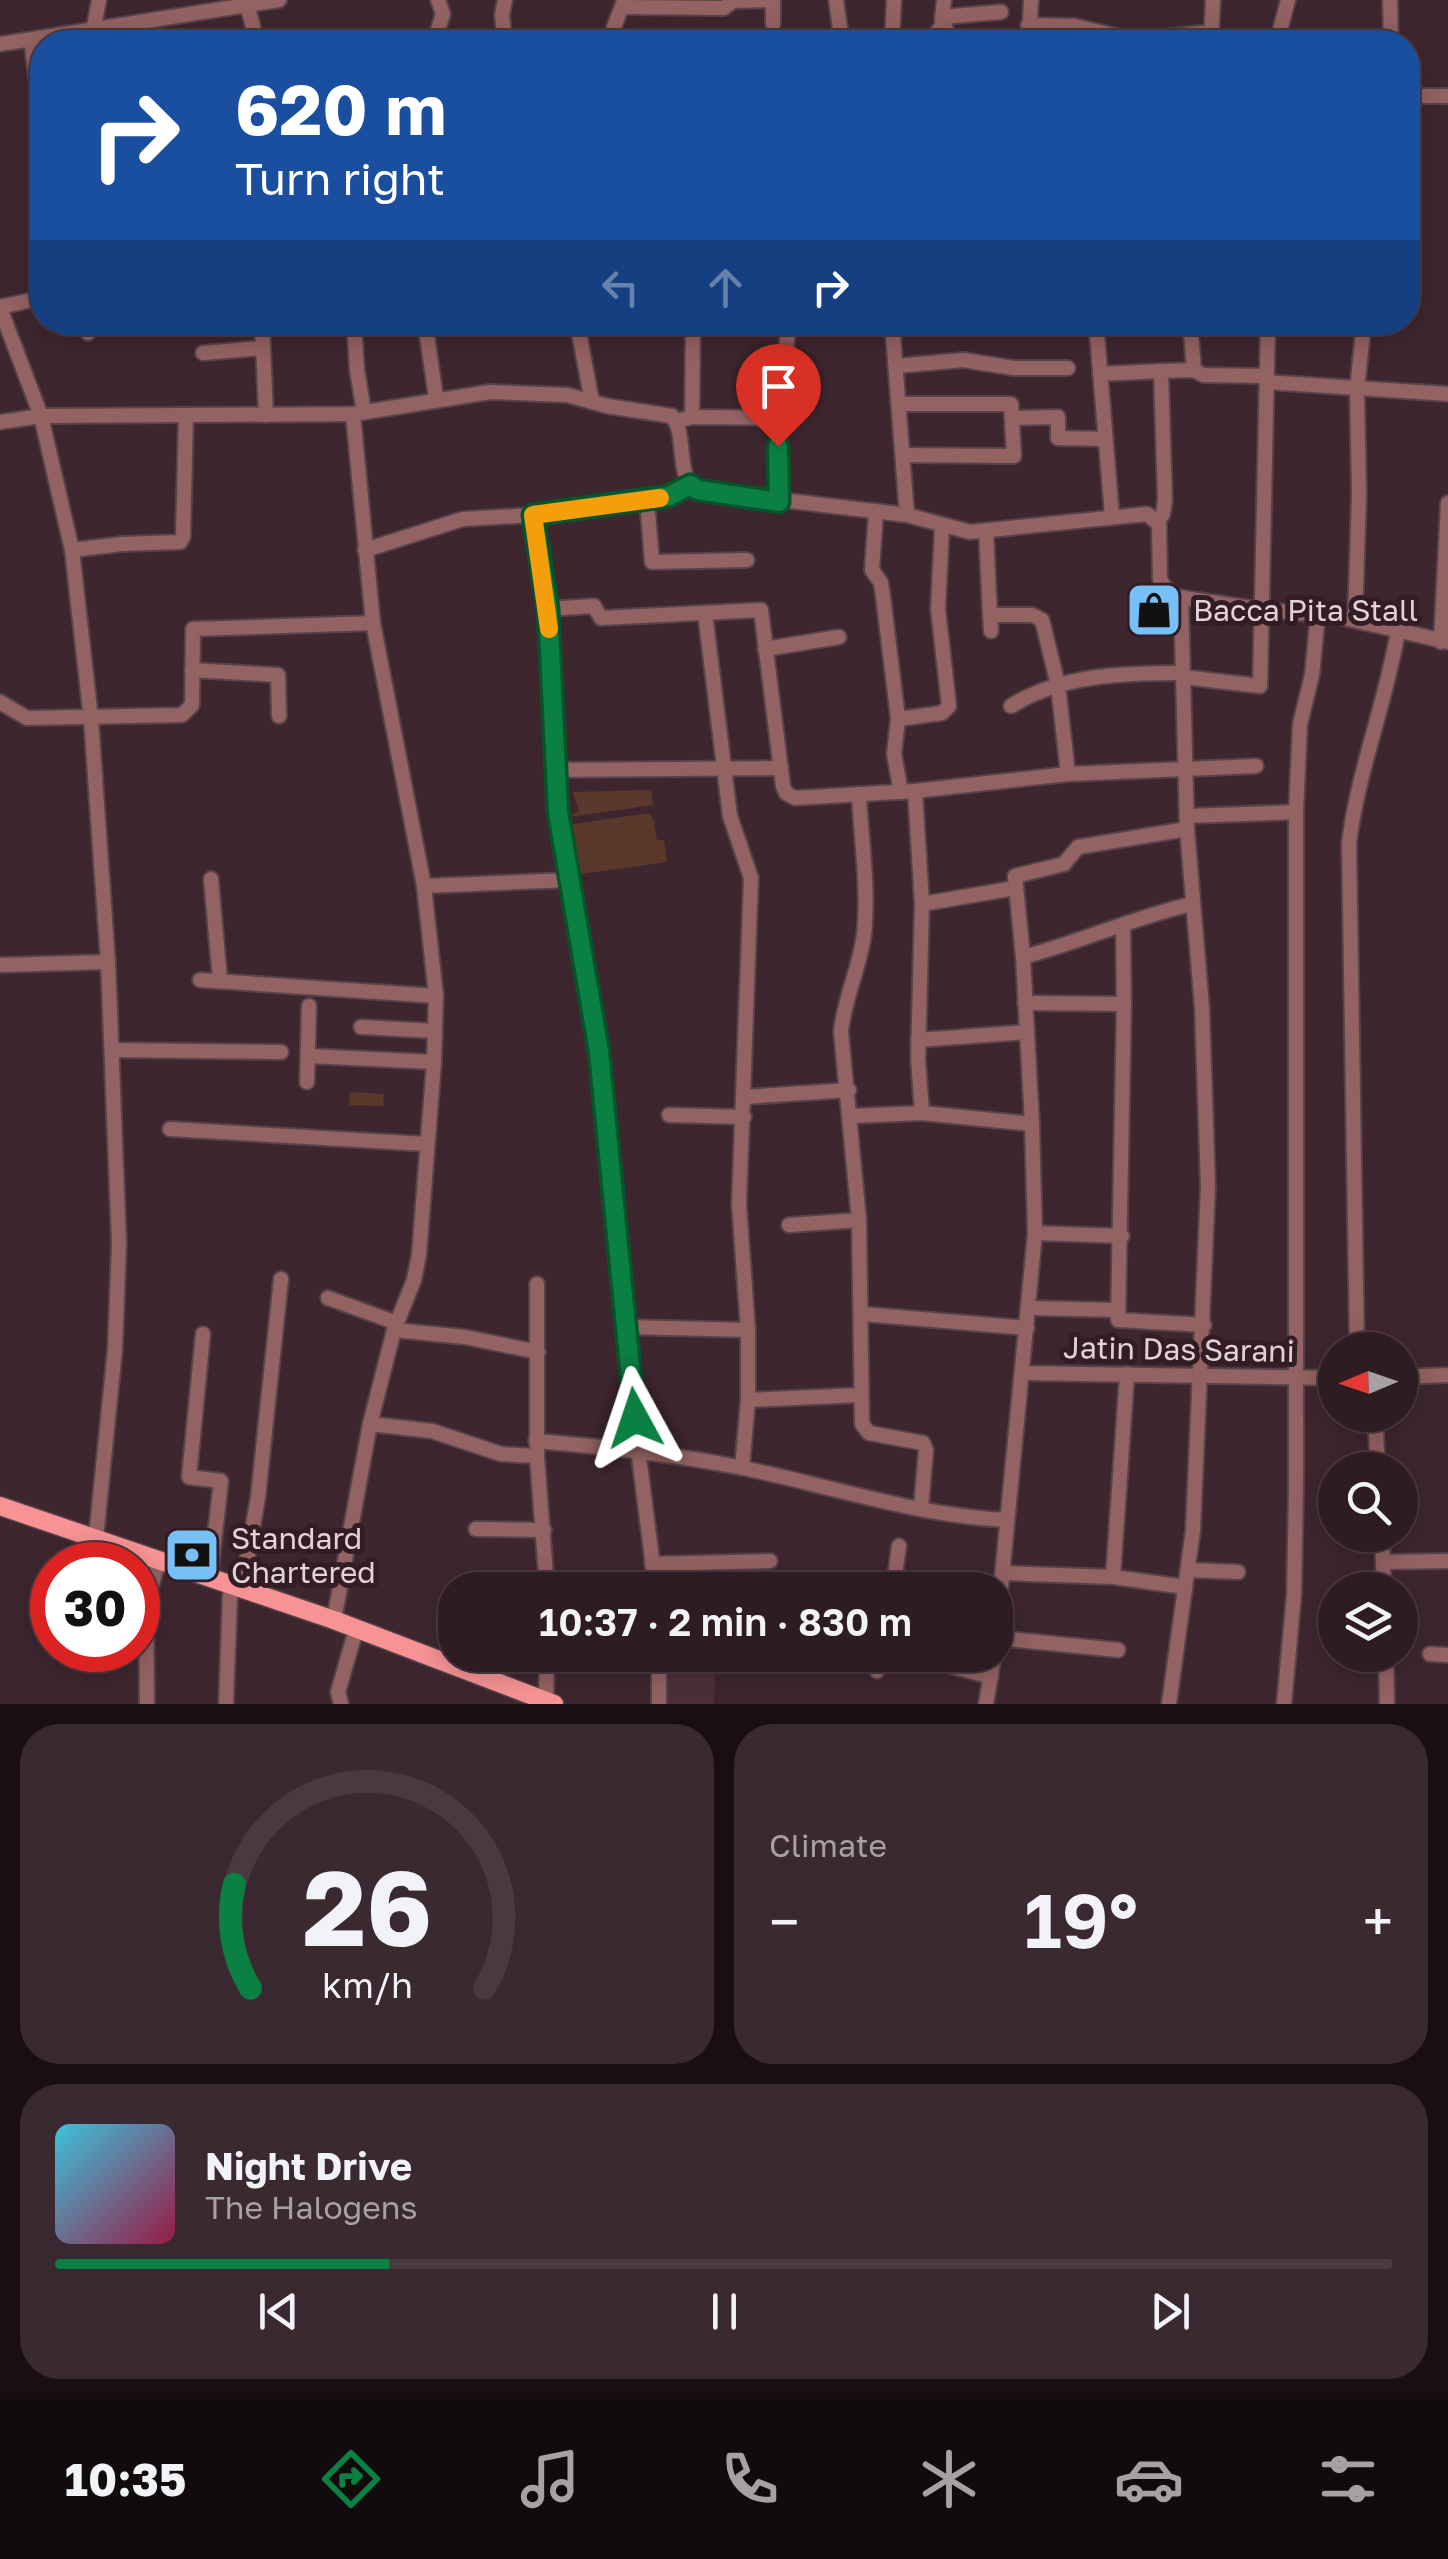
<!DOCTYPE html>
<meta charset="utf-8">
<style>
:root{--surface:#2e1c23;--page:#3a2930;--text:#f1f3f6;--muted:#a7a1a6;--line:#493a41;--accent:#0b8043}
body{margin:0;font-family:"Golos Text",sans-serif;background:var(--page);color:var(--text);height:100vh;display:flex;flex-direction:column;font-size:38px;white-space:nowrap}
*{box-sizing:border-box;margin:0}
p{font-size:32px;color:var(--muted)}
.icon{flex:none;width:55px;height:55px;fill:none;stroke:currentColor;stroke-width:2;stroke-linecap:round;stroke-linejoin:round}
.map{position:relative;height:1704px;overflow:hidden}
.side{display:flex;flex-direction:column;gap:20px;padding:20px;background:#190f13;flex:1}
.side>*{flex:none}
.guide{position:absolute;left:30px;top:30px;width:1390px;height:305px;border-radius:40px;box-shadow:0 5px 25px #0003,0 0 0 2px var(--line);background:#1a4fa0;color:#fff;overflow:hidden}
.needle{width:65px;rotate:268deg}
.fabs{position:absolute;left:1318px;top:1332px;display:grid;gap:20px}
.fabs a{display:grid;place-items:center;width:100px;height:100px;border-radius:50%;background:var(--surface);box-shadow:0 5px 25px #0003,0 0 0 2px var(--line);font-size:50px}
.speed{position:absolute;left:30px;top:1542px;display:flex;gap:20px;font-size:50px;font-weight:700;text-align:center}
.speed>*{display:grid;place-content:center;width:130px;height:130px;border-radius:50%;background:var(--surface);box-shadow:0 5px 25px #0003,0 0 0 2px var(--line);line-height:1}
.speed .limit{border:15px solid #d22;background:#fff;color:#111}
.pin{position:absolute;display:grid;place-items:center;width:85px;height:85px;color:#fff;margin:-102px -42px;border-radius:50% 50% 50% 0;rotate:-45deg;box-shadow:0 0 10px #0007}
.pin .icon{rotate:45deg}
.me{position:absolute;width:110px;margin:-55px;rotate:355deg;stroke-linejoin:round;filter:drop-shadow(0 0 8px #0008)}
.turn{display:flex;align-items:center;gap:35px;height:210px;padding:0 40px;font-size:45px}
.turn .icon{width:130px;height:130px;stroke-width:2.5}
.turn b{display:block;font-size:70px;line-height:85px}
.lanes{display:flex;align-items:center;height:95px;padding:0 40px;background:#0003;justify-content:center;gap:50px;direction:ltr}
.lanes .off{opacity:.35}
.big{font-size:75px;font-weight:600;line-height:1.1}
.side .tile{flex:1;display:flex;flex-direction:column;justify-content:center;gap:15px;min-width:0;padding:0 35px;border-radius:40px;background:var(--page)}
.side .dial{align-items:center;gap:0}
.dial svg{height:260px;overflow:visible;fill:none;stroke:var(--line);stroke-width:7;stroke-linecap:round;text-anchor:middle}
.dial text{fill:var(--text);stroke:none}
.song{display:flex;align-items:center;gap:30px}
.cover{width:120px;height:120px;border-radius:15px;background:linear-gradient(135deg,hsl(190 70% 55%),hsl(340 70% 35%))}
.played{height:10px;border-radius:5px;background:linear-gradient(90deg,var(--accent) 25%,var(--line) 25%)}
.keys{display:flex;justify-content:space-around;direction:ltr}
.heat{display:flex;justify-content:space-between;align-items:center;font-size:55px;direction:ltr}
.side .tiles{flex:1;display:grid;gap:20px;grid-template-columns:1fr 1fr}
.tile:last-child{grid-column:span 2}
.trip{position:absolute;left:438px;top:1572px;width:575px;height:100px;border-radius:40px;background:var(--surface);box-shadow:0 5px 25px #0003,0 0 0 2px var(--line);font-weight:600;line-height:100px;text-align:center}
.menu{display:flex;height:160px;justify-content:space-around;align-items:center;background:#120b0e;color:var(--muted)}
.menu .icon{width:70px;height:70px}
.menu .selected{color:var(--accent)}
.menu b{font-size:45px;color:var(--text)}
.map>svg:first-child{display:block}
.built{fill:#4d2f3a}
.green{fill:#5a392c}
.lines{fill:none;stroke-linecap:round;stroke-linejoin:round}
.minor-casing{stroke:#58424a;stroke-width:18}
.major-casing{stroke:#58424a;stroke-width:21}
.minor{stroke:#936262;stroke-width:14}
.major{stroke:#f79394;stroke-width:18}
.route-casing{stroke:#07532c;stroke-width:25}
.route{stroke:#0b8043;stroke-width:18}
.slow{stroke:#f59e0b;stroke-width:18}
.labels{text-anchor:middle;dominant-baseline:central;stroke-width:10;stroke-linejoin:round;paint-order:stroke}
.poi-label{font-size:30px;fill:#e3d3d8;stroke:#331d25;text-anchor:start}
.street-label{font-size:30px;fill:#e3d3d8;stroke:#331d25}
</style>
<div class="map">
<svg width="1448" height="1704" viewBox="0 0 1448 1704">
<rect width="100%" height="100%" fill="#3e262f"/>
<path class="built" d="M664,1655H716L714,1704H664Z"/>
<g class="green">
<path d="M651,790L653,805L569,817L579,811L573,792Z"/>
<path d="M649,813L654,821L657,840H664L667,862L574,875L567,825Z"/>
<path d="M350,1092L384,1094L383,1106L349,1105Z"/>
</g>
<g class="lines">
<g class="minor-casing">
<g id="minor">
<path d="M836,0L842,42"/>
<path d="M944,0L942,20L951,42"/>
<path d="M1390,0L1391,42"/>
<path d="M247,4L257,42"/>
<path d="M622,7L724,8L733,1L773,0V24"/>
<path d="M942,17L1001,12"/>
<path d="M1028,25L1075,26L1134,40L1212,32"/>
<path d="M31,40L42,121"/>
<path d="M95,42L93,32L99,0"/>
<path d="M434,42L443,14L438,0"/>
<path d="M505,42L502,15L505,0"/>
<path d="M614,42V27L624,1"/>
<path d="M892,42L894,0"/>
<path d="M929,42L943,25"/>
<path d="M1029,42L1031,0"/>
<path d="M1211,42L1213,0"/>
<path d="M1277,42L1288,0"/>
<path d="M0,44L279,0"/>
<path d="M1408,96H1448"/>
<path d="M0,307L42,298"/>
<path d="M0,308L41,416L72,550L91,719L108,962L119,1243L115,1349L96,1538"/>
<path d="M88,322V333"/>
<path d="M262,322L266,415"/>
<path d="M354,322L357,370L364,412"/>
<path d="M425,322L436,398"/>
<path d="M577,322L592,402"/>
<path d="M892,322L907,515"/>
<path d="M1096,322L1112,516"/>
<path d="M1190,322L1194,370"/>
<path d="M203,353L263,348"/>
<path d="M896,366L963,360L1014,368H1068"/>
<path d="M1100,374L1161,371"/>
<path d="M1266,382L1448,394"/>
<path d="M899,404H1011L1014,456L903,455"/>
<path d="M692,417L693,322"/>
<path d="M1014,418L1058,417V438L1105,439"/>
<path d="M677,421L692,417L778,418"/>
<path d="M0,422L41,416L353,414L490,392L567,395L607,406L672,416C688,436 674,477 698,490L907,515L970,532L1147,514L1159,524L1160,580L1171,596L1264,610L1335,616L1448,642"/>
<path d="M647,500L652,562L747,560"/>
<path d="M779,502L778,418L789,322"/>
<path d="M876,511L872,570L881,583L883,596L898,719L894,754L901,792"/>
<path d="M533,515L547,609L558,813L599,1052L638,1449L656,1590"/>
<path d="M1158,521L1163,514L1165,500L1161,371L1194,370L1203,375L1266,376"/>
<path d="M986,531L990,615H1032L1042,620L1058,685L1068,774"/>
<path d="M72,550L122,544L180,542L183,537L186,415"/>
<path d="M365,550L463,519L533,515L647,500L669,496L690,485"/>
<path d="M547,609L594,606L601,618L761,610L783,786L786,793L795,798L915,791L1068,774L1256,766"/>
<path d="M705,613L730,816L751,878L739,1204L748,1330V1400L742,1468"/>
<path d="M990,615L991,631"/>
<path d="M1355,619L1359,494L1357,389L1364,322"/>
<path d="M1441,642L1448,503"/>
<path d="M765,649L839,637"/>
<path d="M192,670L278,675L279,716"/>
<path d="M1183,677L1260,686L1268,322"/>
<path d="M0,702L27,718L182,715L192,705L193,629L373,623"/>
<path d="M1011,706C1062,674 1125,673 1183,673"/>
<path d="M898,719L942,713L949,706L938,609L942,527"/>
<path d="M555,770L781,768"/>
<path d="M915,791L922,904L918,1059L922,1113"/>
<path d="M859,794C861,839 869,889 864,934C860,968 844,998 841,1032L859,1220L862,1424L869,1433L923,1443L926,1450L921,1508"/>
<path d="M1187,816L1296,812"/>
<path d="M211,879L220,980"/>
<path d="M424,886L570,880"/>
<path d="M922,904L1015,888"/>
<path d="M1123,926L1124,1004"/>
<path d="M1023,957C1080,942 1135,917 1192,904"/>
<path d="M0,965L108,962"/>
<path d="M200,980L436,996"/>
<path d="M1025,1003L1124,1004L1118,1320L1204,1325"/>
<path d="M361,1027L435,1031"/>
<path d="M918,1040L1027,1032"/>
<path d="M112,1050L281,1052"/>
<path d="M308,1056L434,1062"/>
<path d="M307,1082L309,1006"/>
<path d="M745,1097L849,1090"/>
<path d="M669,1115L744,1117"/>
<path d="M851,1116L922,1113L1032,1124"/>
<path d="M170,1129L427,1144"/>
<path d="M789,1225L859,1220"/>
<path d="M1035,1233L1122,1236"/>
<path d="M537,1284V1456L547,1590"/>
<path d="M328,1298L397,1323"/>
<path d="M1029,1308L1118,1310"/>
<path d="M862,1314L1027,1328"/>
<path d="M626,1327L748,1330"/>
<path d="M394,1330L465,1337L538,1352"/>
<path d="M203,1334L189,1477L221,1481L210,1577"/>
<path d="M1357,1350L1349,843C1358,771 1386,702 1398,631"/>
<path d="M1022,1373L1335,1378"/>
<path d="M1400,1377L1448,1375"/>
<path d="M748,1400L861,1395"/>
<path d="M1375,1415L1378,1470"/>
<path d="M370,1424L432,1431L501,1454L537,1456"/>
<path d="M536,1441C606,1447 674,1454 743,1468C830,1486 918,1516 1007,1520"/>
<path d="M476,1529L544,1530"/>
<path d="M1382,1535L1384,1590"/>
<path d="M1383,1562L1448,1561"/>
<path d="M652,1564L770,1561"/>
<path d="M1188,1570L1238,1572"/>
<path d="M1003,1573L1113,1577L1185,1587"/>
<path d="M1113,1577L1127,1374"/>
<path d="M242,1589L258,1497L281,1279"/>
<path d="M893,1590L899,1546"/>
<path d="M334,1620L370,1424L394,1330L414,1280L419,1255L434,1062L436,996L424,886L373,623L353,414"/>
<path d="M997,1638L1118,1650"/>
<path d="M995,1649L1035,1233L1032,1124L1023,957L1015,876L1064,864L1078,847L1187,829"/>
<path d="M1430,1654L1448,1655"/>
<path d="M659,1655V1704"/>
<path d="M911,1655L991,1677"/>
<path d="M1386,1655L1387,1704"/>
<path d="M877,1671L881,1655"/>
<path d="M546,1701L547,1655"/>
<path d="M147,1704L146,1606L156,1570"/>
<path d="M226,1704L230,1595"/>
<path d="M341,1704L338,1692L353,1640"/>
<path d="M986,1704L994,1655"/>
<path d="M1169,1704L1193,1530L1208,1186L1202,1008L1187,829L1181,599"/>
<path d="M1284,1704L1294,1595L1296,1489V812L1300,724L1312,675L1318,614"/>
</g>
</g>
<g class="major-casing">
<path id="major" d="M0,1506L334,1620L554,1704"/>
</g>
<use href="#minor" class="minor"/>
<use href="#major" class="major"/>
</g>
<g class="lines">
<g class="route-casing">
<path id="route" d="M635,1418L599,1052L558,812L548,609L533,515L669,496L690,485L698,490L779,502L778,446"/>
</g>
<use href="#route" class="route"/>
<path class="slow" d="M549,629L533,515L660,498"/>
</g>
<defs>
<g id="shop-square" transform="scale(2.875)"><rect x="-9" y="-9" width="18" height="18" rx="4" fill="#77bff7" stroke="#331d25"/><path d="M-5-2.5h2.3a2.7 3.5 0 0 1 5.4 0H5L5.5 6h-11ZM-1.5-2.5h3a1.5 2.3 0 0 0-3 0Z" fill="#111"/></g>
<g id="bank-square" transform="scale(2.875)"><rect x="-9" y="-9" width="18" height="18" rx="4" fill="#77bff7" stroke="#331d25"/><path d="M-6-4H6V4H-6ZM0-2.3a2.3 2.3 0 1 0 0 4.6a2.3 2.3 0 1 0 0-4.6Z" fill="#111"/></g>
</defs>
<g fill-rule="evenodd">
<use href="#shop-square" x="1154" y="610"/>
<use href="#bank-square" x="192" y="1555"/>
</g>
<g class="labels">
<g class="poi-label">
<text x="1193" y="610">Bacca Pita Stall</text>
<text x="231" y="1538">Standard<tspan x="231" dy="34">Chartered</tspan></text>
</g>
<g class="street-label">
<text transform="translate(1179 1349) rotate(1)">Jatin Das Sarani</text>
</g>
</g>
</svg>
<div class="fabs">
<a><svg class="needle" viewBox="-14 -14 28 28"><path d="M0-13l5 13h-10z" fill="#e53935"/><path d="M0 13l5-13h-10z" fill="#a7a1a6"/></svg></a>
<a><svg class="icon" aria-label="search" viewBox="0 0 24 24"><circle cx="10" cy="10" r="6"/><path d="M15 15l6 6"/></svg></a>
<a><svg class="icon" aria-label="layers" viewBox="0 0 24 24"><path d="M12 4l9 5-9 5-9-5zM3 14l9 5 9-5"/></svg></a>
</div>
<div class="speed"><div class="limit">30</div></div>
<div class="pin" style="left:778px;top:446px;background:#d93025"><svg class="icon" aria-label="arrive" viewBox="0 0 24 24"><path d="M6 21V4h12l-3 4 3 4H6"/></svg></div>
<svg class="me" style="left:635px;top:1418px" viewBox="-20 -20 40 40"><path d="M0-17L14 15 0 8-14 15z" fill="#0b8043" stroke="#fff" stroke-width="4"/></svg>
<div class="trip">10:37 · 2 min · 830 m</div>
<div class="guide">
<div class="turn"><svg class="icon" aria-label="right" viewBox="0 0 24 24"><path d="M7 20v-9h11M14 6l5 5-5 5"/></svg><div><b>620 m</b>Turn right</div></div>
<div class="lanes"><svg class="icon off" aria-label="left" viewBox="0 0 24 24"><path d="M17 20v-9H6M10 6l-5 5 5 5"/></svg><svg class="icon off" aria-label="ahead" viewBox="0 0 24 24"><path d="M12 20V5M6 11l6-6 6 6"/></svg><svg class="icon" aria-label="right" viewBox="0 0 24 24"><path d="M7 20v-9h11M14 6l5 5-5 5"/></svg></div>
</div>
</div>
<section class="side">
<div class="tiles">
<div class="tile dial"><svg viewBox="0 0 100 80">
<path d="M14 69A42 42 0 1 1 86 69"/>
<path d="M14 69A42 42 0 0 1 9 37" stroke="#0b8043"/>
<text x="50" y="56" font-size="32" font-weight="700">26</text>
<text x="50" y="72" font-size="11">km/h</text>
</svg></div>
<div class="tile"><p>Climate</p>
<div class="heat"><a>−</a><b class="big">19°</b><a>+</a></div>
</div>
<div class="tile">
<div class="song"><i class="cover"></i><div><b>Night Drive</b><p>The Halogens</p></div></div>
<div class="played"></div>
<div class="keys"><svg class="icon" aria-label="previous" viewBox="0 0 24 24"><path d="M18 5L8 12l10 7zM5 5v14"/></svg><svg class="icon" aria-label="pause" viewBox="0 0 24 24"><path d="M8 5v14M16 5v14"/></svg><svg class="icon" aria-label="next" viewBox="0 0 24 24"><path d="M6 5l10 7-10 7zM19 5v14"/></svg></div>
</div>
</div>
</section>
<nav class="menu">
<b>10:35</b>
<svg class="icon selected" aria-label="directions" viewBox="0 0 24 24"><path d="M12 3l9 9-9 9-9-9zM9 14v-3h6M13 9l2 2-2 2"/></svg>
<svg class="icon" aria-label="music" viewBox="0 0 24 24"><path d="M9 18V5l10-2v13"/><circle cx="6" cy="18" r="3"/><circle cx="16" cy="16" r="3"/></svg>
<svg class="icon" aria-label="phone" viewBox="0 0 24 24"><path d="M5 4h4l2 5-3 2q2 4 5 5l2-3 5 2v4C11 20 4 13 5 4z"/></svg>
<svg class="icon" aria-label="climate" viewBox="0 0 24 24"><path d="M12 3v18M4 7l16 10M4 17L20 7"/></svg>
<svg class="icon" aria-label="car" viewBox="0 0 24 24"><path d="M5 17H2v-5l4-1 3-4h7l3 4 3 1v5h-3M9 17h6M6 11h13"/><circle cx="7" cy="17" r="2"/><circle cx="17" cy="17" r="2"/></svg>
<svg class="icon" aria-label="filters" viewBox="0 0 24 24"><path d="M4 7h16M4 17h16"/><circle cx="9" cy="7" r="2"/><circle cx="15" cy="17" r="2"/></svg>
</nav>
